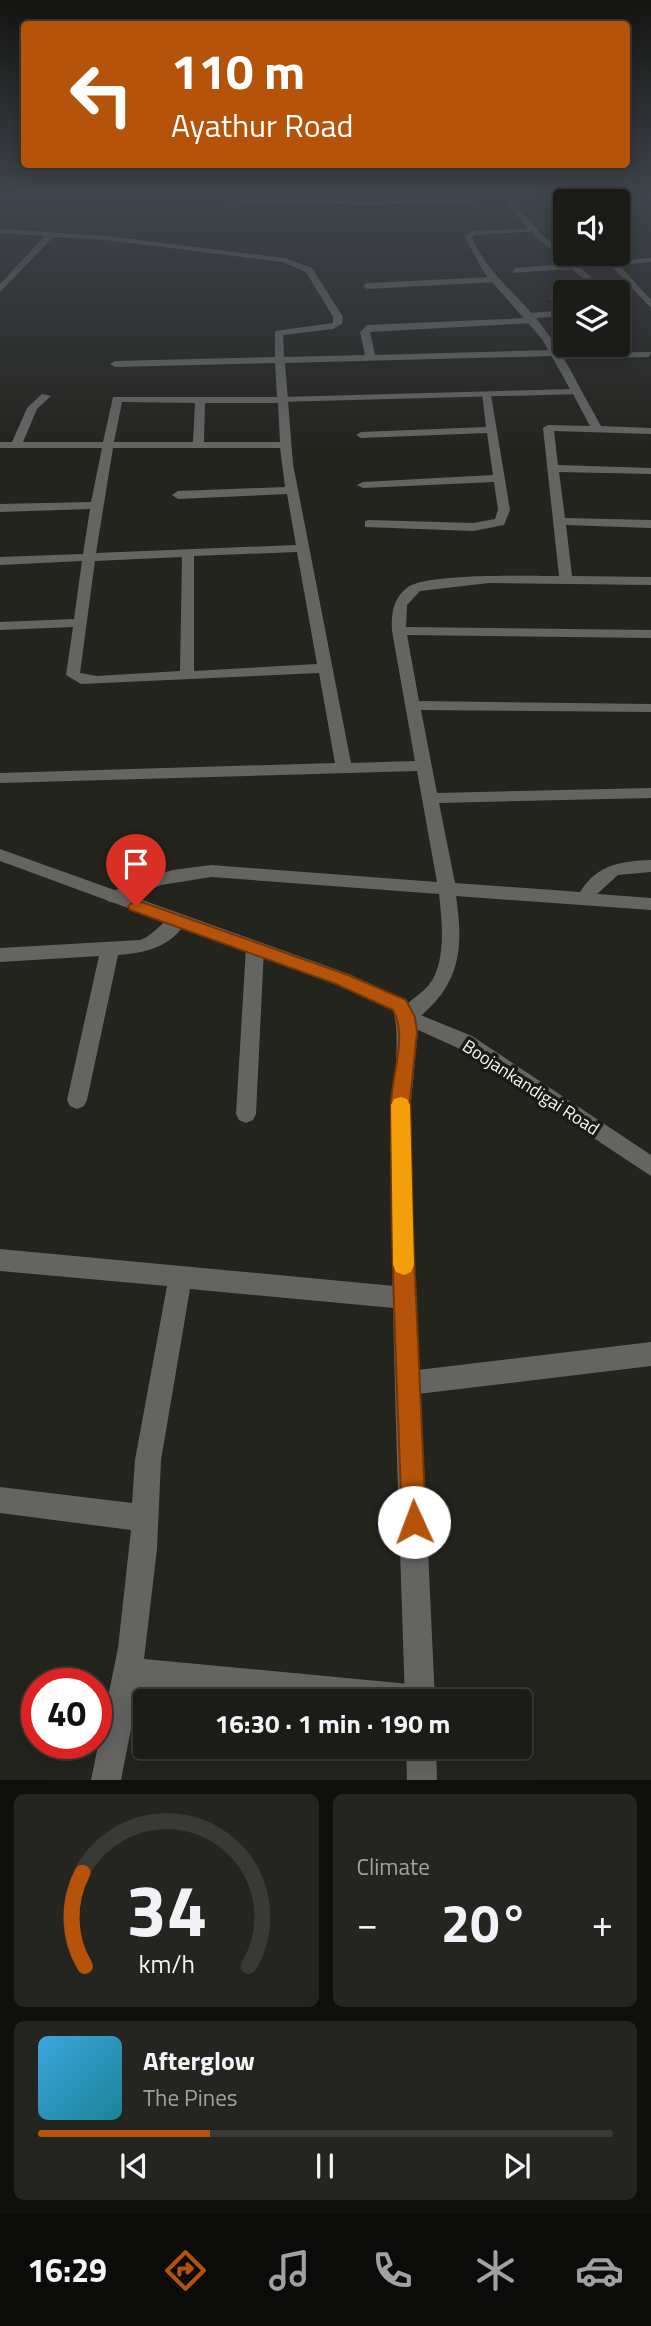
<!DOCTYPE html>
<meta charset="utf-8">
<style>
:root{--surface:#1b1b17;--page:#242420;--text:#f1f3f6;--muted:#a0a1a1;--line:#393936;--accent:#b45309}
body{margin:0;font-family:"Titillium Web",sans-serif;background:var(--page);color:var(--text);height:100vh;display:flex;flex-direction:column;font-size:26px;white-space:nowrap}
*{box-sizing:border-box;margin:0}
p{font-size:23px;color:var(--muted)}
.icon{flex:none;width:38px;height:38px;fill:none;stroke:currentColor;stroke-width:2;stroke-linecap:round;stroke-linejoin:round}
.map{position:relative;height:1780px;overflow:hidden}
.sheet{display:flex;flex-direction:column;gap:14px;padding:14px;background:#0f0f0d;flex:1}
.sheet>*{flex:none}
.guide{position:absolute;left:21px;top:21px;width:609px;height:147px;border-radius:7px;box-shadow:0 4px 18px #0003,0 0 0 2px var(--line);background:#b45309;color:#fff;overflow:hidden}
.controls{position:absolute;left:553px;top:189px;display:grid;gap:14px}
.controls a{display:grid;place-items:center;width:77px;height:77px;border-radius:7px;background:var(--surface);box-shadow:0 4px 18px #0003,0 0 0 2px var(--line);font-size:35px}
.speed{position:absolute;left:21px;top:1668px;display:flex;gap:14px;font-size:35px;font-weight:700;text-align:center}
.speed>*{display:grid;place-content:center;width:91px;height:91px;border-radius:50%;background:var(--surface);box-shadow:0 4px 18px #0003,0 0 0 2px var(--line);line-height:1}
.speed .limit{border:10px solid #d22;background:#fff;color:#111}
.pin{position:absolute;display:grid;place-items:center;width:60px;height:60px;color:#fff;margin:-72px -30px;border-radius:50% 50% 50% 0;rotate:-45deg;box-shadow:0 0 7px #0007}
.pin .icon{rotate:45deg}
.me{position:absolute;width:77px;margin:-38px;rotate:358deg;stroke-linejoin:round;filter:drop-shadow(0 0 5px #0008)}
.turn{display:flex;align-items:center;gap:24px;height:147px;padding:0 35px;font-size:32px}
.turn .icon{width:91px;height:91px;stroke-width:2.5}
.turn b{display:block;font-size:49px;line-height:60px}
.big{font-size:52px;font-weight:700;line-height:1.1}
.sheet .tile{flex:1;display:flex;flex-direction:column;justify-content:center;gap:10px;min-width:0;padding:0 24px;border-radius:10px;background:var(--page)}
.sheet .dial{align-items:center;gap:0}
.dial svg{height:182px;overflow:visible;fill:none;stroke:var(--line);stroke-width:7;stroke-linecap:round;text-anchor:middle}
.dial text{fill:var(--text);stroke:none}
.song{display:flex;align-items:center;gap:21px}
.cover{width:84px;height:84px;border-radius:10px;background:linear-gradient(135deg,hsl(200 70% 55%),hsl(190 70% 35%))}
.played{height:7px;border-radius:4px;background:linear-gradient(90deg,var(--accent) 30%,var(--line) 30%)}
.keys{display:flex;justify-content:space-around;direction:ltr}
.heat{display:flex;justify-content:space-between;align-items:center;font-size:38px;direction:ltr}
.sheet .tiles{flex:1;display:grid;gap:14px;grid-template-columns:1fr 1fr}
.tile:last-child{grid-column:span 2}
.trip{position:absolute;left:133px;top:1689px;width:399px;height:70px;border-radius:7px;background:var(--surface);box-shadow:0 4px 18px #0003,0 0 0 2px var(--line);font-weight:700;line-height:70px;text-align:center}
.menu{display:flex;height:112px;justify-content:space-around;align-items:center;background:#0b0b09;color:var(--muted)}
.menu .icon{width:49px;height:49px}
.menu .selected{color:var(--accent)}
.menu b{font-size:32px;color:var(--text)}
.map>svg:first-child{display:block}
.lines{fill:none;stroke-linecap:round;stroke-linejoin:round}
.minor{fill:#646563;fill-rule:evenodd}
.tertiary{fill:#646563;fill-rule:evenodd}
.primary{fill:#a6a7a3;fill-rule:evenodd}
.route{fill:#b45309;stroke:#753606;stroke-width:2}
.slow{fill:#f59e0b}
.labels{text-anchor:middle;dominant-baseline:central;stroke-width:7;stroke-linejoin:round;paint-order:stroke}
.street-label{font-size:18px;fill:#f3f3f0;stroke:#1b1a16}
</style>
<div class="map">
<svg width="651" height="1780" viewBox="0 0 651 1780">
<rect width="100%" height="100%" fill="#24241f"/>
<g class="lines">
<g class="minor">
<path d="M0,229L106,236L285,258L312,268L343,317L342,324L333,329L283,335L284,357L365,355L360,332L367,325L527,318L530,313L565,310V316L536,318V322L533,323L370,332L375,355L555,350L560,353L651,352L649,357L557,359L552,356L285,363L293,464L351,763L415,761L392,631C391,614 393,598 408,587C428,573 531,576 559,576L543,428L548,425L590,426L572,392L573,390H581L601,426L651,428V434L554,431L558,465L651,468V474L559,472L565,518L651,520V528L566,525L572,576L651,577V585L489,583L420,591L407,605L406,627L651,630V638L407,635L419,701L651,704V712L421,710L437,793L651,788V798L439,803L455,883L580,892C597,865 620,861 651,860V872L618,875L597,894L651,898V910L456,896C463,944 462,980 423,1014C415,1021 410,1026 399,1022L396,1017C403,1004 418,997 428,986C447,963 442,922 439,894L211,877L161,885L121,902H109L106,898L120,887L143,878L173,870L211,865L437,882L417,771L0,783V773L335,763L319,673L81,684L66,675L73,627L0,630V622L74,619L82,561L0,565V557L83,554L90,509L0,512V504L91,502L102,448H0V442H12L27,408L42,394L51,396L37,409L23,442H103L113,397H277L275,363L115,367L110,364L115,361L275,357V331L333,323V317L306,272L283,262L106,240L53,237L0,292V284L45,236L0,233ZM122,402L195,403L193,442H114ZM205,403H278L280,442H204ZM113,448H280L285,487L178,491L172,495L178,499L287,494L296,545L96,553ZM297,552L317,664L194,671V556ZM182,557L180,671L97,676L80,673L95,561Z"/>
<path d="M535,229L576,264L651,258V262L619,265L651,300V308L611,266L581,268L607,292H598L572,269L512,273L515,268L567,264L532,233Z"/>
<path d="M493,277L496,282L367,289L363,286L367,283Z"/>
<path d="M565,294V300L553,301L549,298Z"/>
<path d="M482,393L491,395L510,510L504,525L473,531L365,527V521L369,520L473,523L495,519L498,510L494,482L363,488L357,485L363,482L493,475L487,433L361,438L356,435L361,432L486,427Z"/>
<path d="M178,914L184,916L187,921C171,947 146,953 118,955L87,1100L84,1106L77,1109L70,1106L67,1100L99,956L0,962V948L140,940C155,935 163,919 178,914Z"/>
<path d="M255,941L261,943L264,948L256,1114L253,1120L246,1123L239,1120L236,1114L246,948L249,943Z"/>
<path d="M0,1249L405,1287L413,1290L417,1298L413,1306L405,1309L190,1289L161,1460L157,1549L144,1659L420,1685L430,1690L434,1701H278L139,1688L121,1780H91L118,1648L131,1530L0,1513V1487L132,1503L135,1460L167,1286L0,1271Z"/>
<path d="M651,1342V1366L409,1395L400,1392L397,1383L400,1374L409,1371Z"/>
</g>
<g class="tertiary">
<path d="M502,198H508L539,231L475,235L472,237C486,271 513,291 536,318C554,340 569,366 582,392L581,394L278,402L277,400L282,397L570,389L542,339L485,274L464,236L473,231L529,229Z"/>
<path d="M0,849L349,974L406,1000L413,1012L472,1036L651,1155V1176L458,1048L418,1030L411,1101L413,1229L435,1701H405C399,1511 391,1321 391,1131C391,1103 403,1030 392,1010L335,984L0,861Z"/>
<path d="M406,1746H436L437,1780H407Z"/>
</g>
<path class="primary" d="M68,196L370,201L595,196L370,205Z"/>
</g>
<linearGradient id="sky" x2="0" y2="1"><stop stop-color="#141411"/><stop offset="0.44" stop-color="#3f454d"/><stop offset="1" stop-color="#3f454d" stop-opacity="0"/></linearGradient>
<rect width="651" height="445" fill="url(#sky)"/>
<path class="route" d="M136,900L348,975L406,1000L415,1017L417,1032L410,1101L413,1229L426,1522L422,1531L414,1535L405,1531L402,1522C397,1383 390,1244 391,1105C391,1076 408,1037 393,1010L336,984L130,910L128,906Z"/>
<path class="slow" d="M401,1097L407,1099L410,1105L414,1265L411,1272L404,1275L396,1272L393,1265L391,1105L394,1099Z"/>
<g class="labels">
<g class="street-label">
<text transform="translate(531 1087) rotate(33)">Boojankandigai Road</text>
</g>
</g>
</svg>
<div class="controls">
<a><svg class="icon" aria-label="sound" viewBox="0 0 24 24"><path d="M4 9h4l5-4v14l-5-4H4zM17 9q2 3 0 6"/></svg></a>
<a><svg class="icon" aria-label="layers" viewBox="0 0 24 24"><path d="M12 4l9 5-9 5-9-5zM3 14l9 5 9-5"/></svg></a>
</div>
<div class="speed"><div class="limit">40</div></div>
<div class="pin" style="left:136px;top:906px;background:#d93025"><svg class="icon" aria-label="arrive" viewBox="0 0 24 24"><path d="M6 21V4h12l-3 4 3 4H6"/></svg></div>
<svg class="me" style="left:414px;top:1522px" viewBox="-20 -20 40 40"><circle r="19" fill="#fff"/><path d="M0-13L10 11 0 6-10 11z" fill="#b45309"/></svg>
<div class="trip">16:30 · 1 min · 190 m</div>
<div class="guide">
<div class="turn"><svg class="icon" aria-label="left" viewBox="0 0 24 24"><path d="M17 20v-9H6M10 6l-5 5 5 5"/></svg><div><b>110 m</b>Ayathur Road</div></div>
</div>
</div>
<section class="sheet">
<div class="tiles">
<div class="tile dial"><svg viewBox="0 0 100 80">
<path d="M14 69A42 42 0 1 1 86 69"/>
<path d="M14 69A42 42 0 0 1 13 28" stroke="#b45309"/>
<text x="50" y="56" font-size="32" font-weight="700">34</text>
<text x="50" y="72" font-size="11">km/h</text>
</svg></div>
<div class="tile"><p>Climate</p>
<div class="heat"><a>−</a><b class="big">20°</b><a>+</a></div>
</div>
<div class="tile">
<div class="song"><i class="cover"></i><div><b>Afterglow</b><p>The Pines</p></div></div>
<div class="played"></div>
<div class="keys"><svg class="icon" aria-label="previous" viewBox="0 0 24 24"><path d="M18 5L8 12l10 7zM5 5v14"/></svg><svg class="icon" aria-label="pause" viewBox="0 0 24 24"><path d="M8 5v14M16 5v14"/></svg><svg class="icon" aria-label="next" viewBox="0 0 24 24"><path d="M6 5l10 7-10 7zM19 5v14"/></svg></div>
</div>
</div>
</section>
<nav class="menu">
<b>16:29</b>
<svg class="icon selected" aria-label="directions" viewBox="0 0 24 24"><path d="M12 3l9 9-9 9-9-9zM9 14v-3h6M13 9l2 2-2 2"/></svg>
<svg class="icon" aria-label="music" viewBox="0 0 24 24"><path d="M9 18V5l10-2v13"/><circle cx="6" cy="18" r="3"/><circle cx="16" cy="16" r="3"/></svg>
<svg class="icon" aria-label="phone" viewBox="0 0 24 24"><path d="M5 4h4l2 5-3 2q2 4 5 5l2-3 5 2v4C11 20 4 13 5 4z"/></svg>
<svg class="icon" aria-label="climate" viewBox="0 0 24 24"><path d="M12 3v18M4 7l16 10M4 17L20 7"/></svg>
<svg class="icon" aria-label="car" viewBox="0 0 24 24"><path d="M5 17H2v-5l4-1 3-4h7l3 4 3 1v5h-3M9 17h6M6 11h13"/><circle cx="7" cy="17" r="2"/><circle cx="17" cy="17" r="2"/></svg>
</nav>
